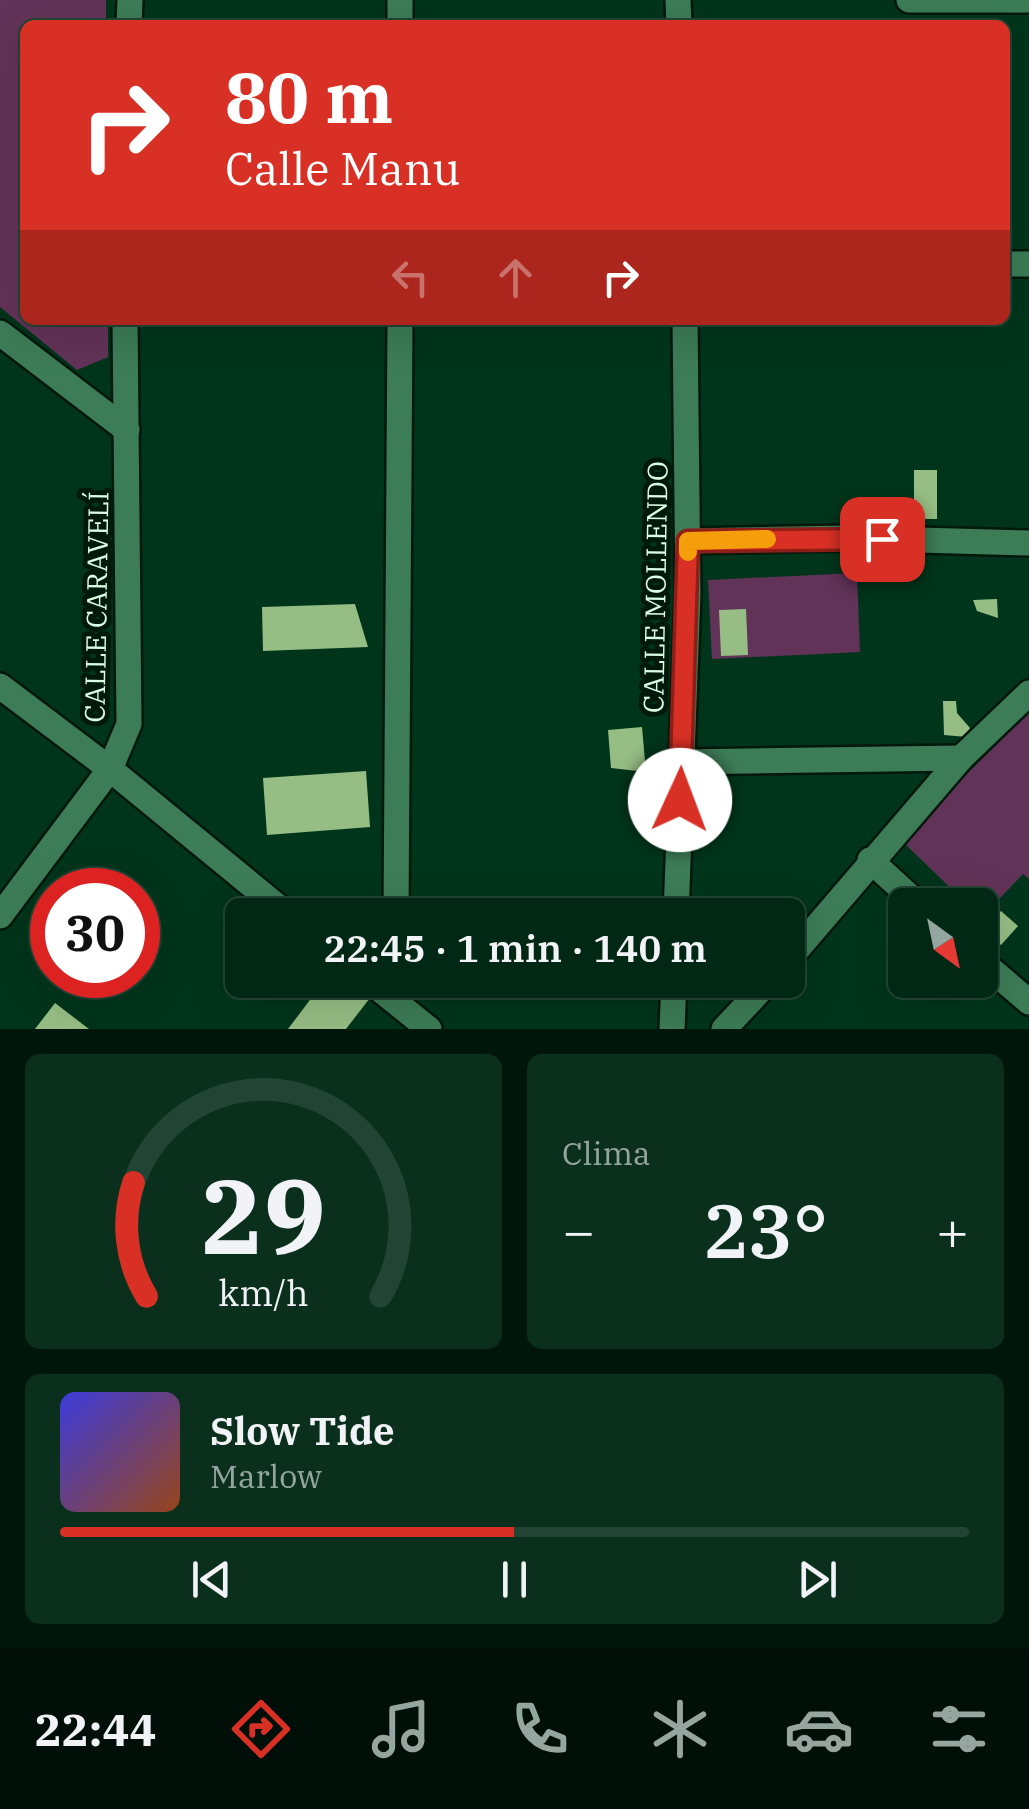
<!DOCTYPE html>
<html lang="es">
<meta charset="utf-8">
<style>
:root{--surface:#002814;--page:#0a301d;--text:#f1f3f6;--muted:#95a6a0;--line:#224434;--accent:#d93025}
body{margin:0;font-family:"IBM Plex Serif",serif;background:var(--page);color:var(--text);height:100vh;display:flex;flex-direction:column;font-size:38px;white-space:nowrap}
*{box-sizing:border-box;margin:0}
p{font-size:32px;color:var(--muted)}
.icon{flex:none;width:55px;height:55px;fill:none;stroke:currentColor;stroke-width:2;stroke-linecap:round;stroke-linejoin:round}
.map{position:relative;height:1029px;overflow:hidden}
.details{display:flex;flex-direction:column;gap:25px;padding:25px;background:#00160b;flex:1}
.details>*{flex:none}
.banner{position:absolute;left:20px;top:20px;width:990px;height:305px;border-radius:15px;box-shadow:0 10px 40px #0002,0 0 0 2px var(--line);background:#d93025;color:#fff;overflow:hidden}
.needle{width:65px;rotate:147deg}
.buttons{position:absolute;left:888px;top:888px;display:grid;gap:20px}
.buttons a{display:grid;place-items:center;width:110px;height:110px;border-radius:15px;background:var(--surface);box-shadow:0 10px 40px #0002,0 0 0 2px var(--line);font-size:50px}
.speed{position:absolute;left:30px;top:868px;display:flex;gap:20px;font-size:50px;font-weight:700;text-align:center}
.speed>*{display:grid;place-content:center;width:130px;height:130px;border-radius:50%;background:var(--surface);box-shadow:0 10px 40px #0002,0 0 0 2px var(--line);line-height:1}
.speed .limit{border:15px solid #d22;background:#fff;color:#111}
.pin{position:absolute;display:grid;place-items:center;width:85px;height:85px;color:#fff;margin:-42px;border-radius:20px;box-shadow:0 5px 15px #0006}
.me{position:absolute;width:110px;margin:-55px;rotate:2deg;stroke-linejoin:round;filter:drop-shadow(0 0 8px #0008)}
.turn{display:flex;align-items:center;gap:35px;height:210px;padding:0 40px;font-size:45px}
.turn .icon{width:130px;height:130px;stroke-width:2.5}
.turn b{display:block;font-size:70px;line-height:85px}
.lanes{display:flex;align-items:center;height:95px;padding:0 40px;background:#0003;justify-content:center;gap:50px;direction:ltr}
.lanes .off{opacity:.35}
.big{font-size:75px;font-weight:600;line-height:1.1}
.details .tile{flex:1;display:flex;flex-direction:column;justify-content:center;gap:15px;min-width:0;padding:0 35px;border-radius:15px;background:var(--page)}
.details .dial{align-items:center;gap:0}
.dial svg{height:260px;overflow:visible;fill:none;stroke:var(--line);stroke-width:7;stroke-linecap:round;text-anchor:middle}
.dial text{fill:var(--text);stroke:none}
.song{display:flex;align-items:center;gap:30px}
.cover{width:120px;height:120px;border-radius:15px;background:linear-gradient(135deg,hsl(240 70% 55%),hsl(20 70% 35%))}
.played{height:10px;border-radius:5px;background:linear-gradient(90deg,var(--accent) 50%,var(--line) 50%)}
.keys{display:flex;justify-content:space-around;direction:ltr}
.heat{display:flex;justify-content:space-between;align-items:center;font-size:55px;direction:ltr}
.details .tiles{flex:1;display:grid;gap:25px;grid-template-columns:1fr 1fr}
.tile:last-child{grid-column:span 2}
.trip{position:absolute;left:225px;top:898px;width:580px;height:100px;border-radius:15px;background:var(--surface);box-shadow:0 10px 40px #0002,0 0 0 2px var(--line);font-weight:600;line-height:100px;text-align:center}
.dock{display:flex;height:160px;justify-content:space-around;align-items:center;background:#001008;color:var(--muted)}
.dock .icon{width:70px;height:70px}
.dock .on{color:var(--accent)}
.dock b{font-size:45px;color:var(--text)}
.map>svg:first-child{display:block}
.green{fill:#623358}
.building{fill:#96bd84}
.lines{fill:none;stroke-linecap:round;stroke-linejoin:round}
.street-casing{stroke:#05180c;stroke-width:30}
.street{stroke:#3c7c56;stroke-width:25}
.route-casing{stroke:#8d1f18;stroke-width:25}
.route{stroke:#d93025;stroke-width:18}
.slow{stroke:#f59e0b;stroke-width:18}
.labels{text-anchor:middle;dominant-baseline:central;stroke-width:10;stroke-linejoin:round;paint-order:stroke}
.street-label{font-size:28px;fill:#dafbe4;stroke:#00190a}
</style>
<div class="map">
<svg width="1029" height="1029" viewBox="0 0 1029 1029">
<rect width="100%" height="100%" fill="#00351b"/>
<g class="green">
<path d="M0,0H106V25H25V320H108V357L77,370L0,307Z"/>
<path d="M857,573L860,652L712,659L708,580Z"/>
<path d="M1029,712V879L1023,874L981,918L980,905H968L901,840Z"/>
</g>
<g class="building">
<rect x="914" y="470" width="23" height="49"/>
<path d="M997,599L998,618L977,611L973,600Z"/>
<path d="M355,604L368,647L263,651L262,607Z"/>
<path d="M746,609L748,655L721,656L719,610Z"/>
<path d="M943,701H956L957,713L970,728L967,737L944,735Z"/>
<path d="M642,727L646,772L611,768L608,730Z"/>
<path d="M366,771L370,827L267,835L263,778Z"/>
<path d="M1001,911L1018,926L1001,945L984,930Z"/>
<path d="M325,980H356L373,994L346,1029H288Z"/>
<path d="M55,1003L89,1029H35Z"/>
</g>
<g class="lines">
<g class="street-casing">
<g id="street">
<path d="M400,0V25"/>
<path d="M678,0L679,25"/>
<path d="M909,0H1029"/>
<path d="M129,25L130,0"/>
<path d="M1005,264H1029"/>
<path d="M0,333L127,430"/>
<path d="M688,541L846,538L1029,543"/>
<path d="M0,686L110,769L288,915"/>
<path d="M682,762L961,758"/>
<path d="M870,860L919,905"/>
<path d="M396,915L400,320"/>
<path d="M676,915L688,594L685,320"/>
<path d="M0,916L110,769L129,724L125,320"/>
<path d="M788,960L961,758L1029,693"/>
<path d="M980,960L1029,1002"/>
<path d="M368,980L429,1029"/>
<path d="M672,1029L674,980"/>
<path d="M724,1029L770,980"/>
</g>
</g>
<use href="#street" class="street"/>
</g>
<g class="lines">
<g class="route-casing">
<path id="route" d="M680,800L688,541L882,539"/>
</g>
<use href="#route" class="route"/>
<path class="slow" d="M688,552V541L767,539"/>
</g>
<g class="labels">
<g class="street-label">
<text transform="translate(655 587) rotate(-89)">CALLE MOLLENDO</text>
<text transform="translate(96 607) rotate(-89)">CALLE CARAVELÍ</text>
</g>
</g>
</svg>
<div class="buttons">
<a><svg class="needle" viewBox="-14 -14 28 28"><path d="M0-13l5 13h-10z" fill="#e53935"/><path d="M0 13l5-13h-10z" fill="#95a6a0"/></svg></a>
</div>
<div class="speed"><div class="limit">30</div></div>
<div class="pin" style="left:882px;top:539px;background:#d93025"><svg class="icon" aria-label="arrive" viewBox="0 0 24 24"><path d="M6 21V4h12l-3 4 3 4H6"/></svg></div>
<svg class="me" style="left:680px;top:800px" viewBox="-20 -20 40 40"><circle r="19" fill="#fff"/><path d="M0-13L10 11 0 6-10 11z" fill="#d93025"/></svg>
<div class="trip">22:45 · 1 min · 140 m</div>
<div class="banner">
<div class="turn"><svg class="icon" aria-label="right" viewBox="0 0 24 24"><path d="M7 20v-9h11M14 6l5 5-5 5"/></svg><div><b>80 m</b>Calle Manu</div></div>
<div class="lanes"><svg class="icon off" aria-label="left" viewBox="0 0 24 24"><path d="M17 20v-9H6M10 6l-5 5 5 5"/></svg><svg class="icon off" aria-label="ahead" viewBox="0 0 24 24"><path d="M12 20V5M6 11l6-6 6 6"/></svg><svg class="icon" aria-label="right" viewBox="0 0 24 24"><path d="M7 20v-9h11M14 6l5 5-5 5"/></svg></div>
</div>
</div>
<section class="details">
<div class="tiles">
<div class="tile dial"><svg viewBox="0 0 100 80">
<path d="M14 69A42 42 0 1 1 86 69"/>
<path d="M14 69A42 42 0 0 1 10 34" stroke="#d93025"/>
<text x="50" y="56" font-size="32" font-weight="700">29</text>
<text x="50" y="72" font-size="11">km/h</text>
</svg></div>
<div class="tile"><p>Clima</p>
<div class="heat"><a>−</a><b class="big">23°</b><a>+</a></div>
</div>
<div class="tile">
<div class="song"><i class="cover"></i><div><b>Slow Tide</b><p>Marlow</p></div></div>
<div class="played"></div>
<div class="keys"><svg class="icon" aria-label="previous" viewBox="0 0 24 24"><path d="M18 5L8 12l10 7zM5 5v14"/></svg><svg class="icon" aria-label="pause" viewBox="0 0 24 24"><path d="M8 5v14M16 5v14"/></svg><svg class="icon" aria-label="next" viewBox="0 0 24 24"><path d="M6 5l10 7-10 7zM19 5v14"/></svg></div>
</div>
</div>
</section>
<nav class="dock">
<b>22:44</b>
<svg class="icon on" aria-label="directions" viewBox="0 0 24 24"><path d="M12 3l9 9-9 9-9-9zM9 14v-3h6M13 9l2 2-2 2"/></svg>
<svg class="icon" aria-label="music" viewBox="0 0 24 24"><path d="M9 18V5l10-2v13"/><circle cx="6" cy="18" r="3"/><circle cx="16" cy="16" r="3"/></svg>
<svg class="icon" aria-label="phone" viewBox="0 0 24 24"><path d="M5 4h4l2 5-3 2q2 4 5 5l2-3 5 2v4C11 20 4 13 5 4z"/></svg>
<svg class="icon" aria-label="climate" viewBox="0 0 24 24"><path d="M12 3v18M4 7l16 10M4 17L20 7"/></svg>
<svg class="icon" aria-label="car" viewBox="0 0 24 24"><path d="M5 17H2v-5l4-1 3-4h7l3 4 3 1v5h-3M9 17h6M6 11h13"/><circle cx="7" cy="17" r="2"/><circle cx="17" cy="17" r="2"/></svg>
<svg class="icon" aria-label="filters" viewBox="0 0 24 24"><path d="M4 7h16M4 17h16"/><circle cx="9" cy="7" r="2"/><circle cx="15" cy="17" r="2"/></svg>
</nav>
